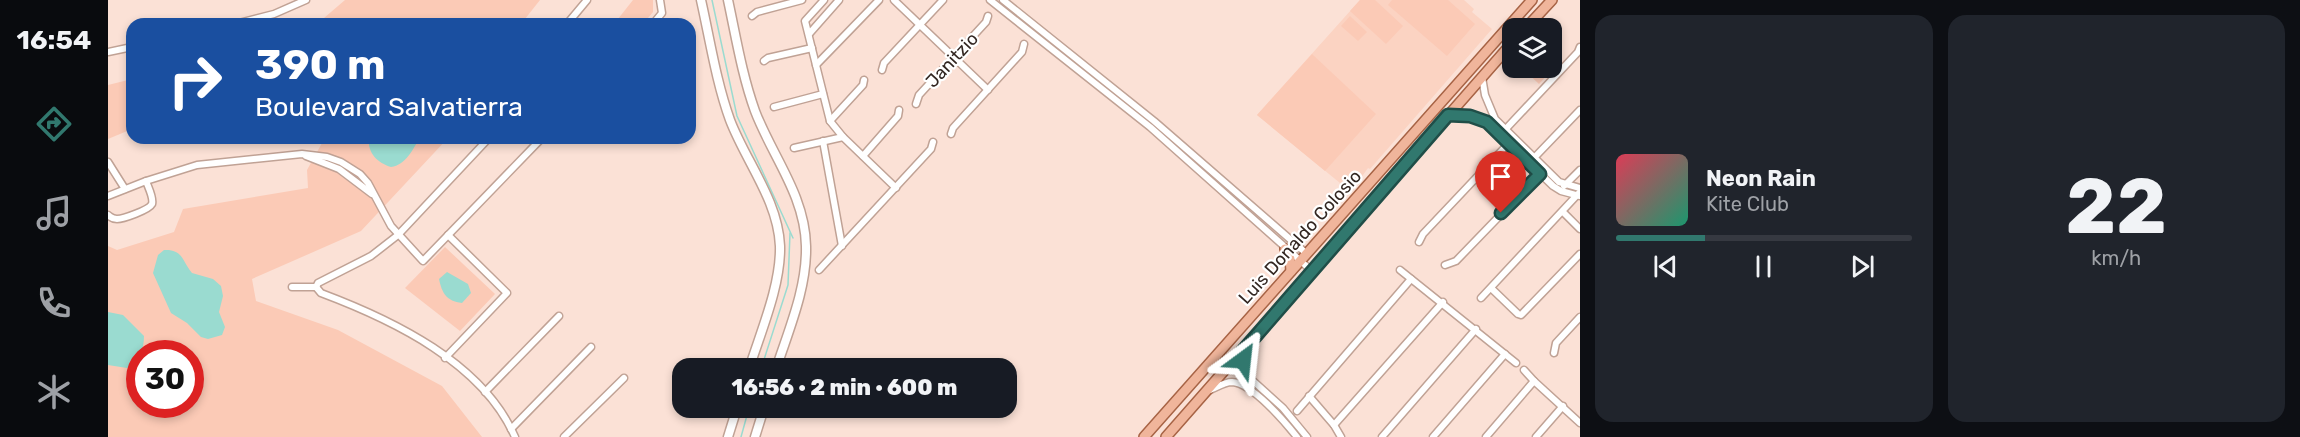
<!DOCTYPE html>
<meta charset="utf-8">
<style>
:root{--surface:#171b24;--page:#20242c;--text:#f1f3f6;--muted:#9ea1a6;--line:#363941;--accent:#31786e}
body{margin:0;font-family:Rubik,sans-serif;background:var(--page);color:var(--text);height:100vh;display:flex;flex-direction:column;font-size:22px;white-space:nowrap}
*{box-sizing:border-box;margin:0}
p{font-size:20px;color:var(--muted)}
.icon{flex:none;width:33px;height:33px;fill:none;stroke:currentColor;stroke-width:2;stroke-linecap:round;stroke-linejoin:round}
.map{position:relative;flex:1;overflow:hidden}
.panel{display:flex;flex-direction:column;gap:15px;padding:15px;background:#0d0f14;width:720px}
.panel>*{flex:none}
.top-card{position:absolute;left:18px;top:18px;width:570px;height:126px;border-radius:18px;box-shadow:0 3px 9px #0003;background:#1a4fa0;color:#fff;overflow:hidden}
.tools{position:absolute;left:1394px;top:18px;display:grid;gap:12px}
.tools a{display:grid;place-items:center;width:60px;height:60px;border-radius:12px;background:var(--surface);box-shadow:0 3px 9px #0003;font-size:30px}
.speed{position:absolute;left:18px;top:340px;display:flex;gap:12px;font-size:30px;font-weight:700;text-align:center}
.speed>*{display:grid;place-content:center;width:78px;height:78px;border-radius:50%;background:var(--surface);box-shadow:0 3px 9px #0003;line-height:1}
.speed .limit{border:9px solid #d22;background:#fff;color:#111}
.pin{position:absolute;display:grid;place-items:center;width:51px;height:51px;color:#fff;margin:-62px -26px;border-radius:50% 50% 50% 0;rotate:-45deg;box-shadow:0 0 6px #0007}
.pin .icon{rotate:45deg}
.me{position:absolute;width:66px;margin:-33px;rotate:30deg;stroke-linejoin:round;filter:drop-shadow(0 0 4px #0008)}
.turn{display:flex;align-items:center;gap:21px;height:126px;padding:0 30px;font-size:27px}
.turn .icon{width:78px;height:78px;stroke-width:2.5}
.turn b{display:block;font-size:42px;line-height:51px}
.panel .tile{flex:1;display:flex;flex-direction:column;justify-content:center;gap:9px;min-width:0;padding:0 21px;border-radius:18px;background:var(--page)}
.panel .dial{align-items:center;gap:0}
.dial b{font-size:78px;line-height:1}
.song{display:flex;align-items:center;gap:18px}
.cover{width:72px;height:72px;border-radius:9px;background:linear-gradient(135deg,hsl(350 70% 55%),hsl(160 70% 35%))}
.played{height:6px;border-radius:3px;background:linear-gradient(90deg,var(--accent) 30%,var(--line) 30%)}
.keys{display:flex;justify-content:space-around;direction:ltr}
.panel .tiles{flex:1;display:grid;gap:15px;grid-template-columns:repeat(2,1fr)}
.trip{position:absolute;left:564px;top:358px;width:345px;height:60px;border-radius:18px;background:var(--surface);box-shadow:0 3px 9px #0003;font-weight:800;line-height:60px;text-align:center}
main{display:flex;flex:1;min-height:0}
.dock{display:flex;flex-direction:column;width:108px;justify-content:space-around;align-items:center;background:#090b0e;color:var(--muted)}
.dock .icon{width:42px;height:42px}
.dock .selected{color:var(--accent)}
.dock b{font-size:27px;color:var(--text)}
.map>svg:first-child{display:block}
.built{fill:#fbd3c2}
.green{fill:#fbcab6;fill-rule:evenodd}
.water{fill:#9adbd0}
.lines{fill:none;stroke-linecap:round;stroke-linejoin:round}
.stream{stroke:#9adbd0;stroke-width:1.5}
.street-casing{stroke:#c0a295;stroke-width:9}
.secondary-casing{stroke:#c0a295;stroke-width:11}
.primary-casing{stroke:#a76345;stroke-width:12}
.street{stroke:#fff;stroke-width:6}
.secondary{stroke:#fff;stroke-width:8}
.primary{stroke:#f0b59b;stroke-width:9}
.route-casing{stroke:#204e48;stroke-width:15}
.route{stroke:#31786e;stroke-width:10}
.labels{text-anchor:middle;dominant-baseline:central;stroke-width:4.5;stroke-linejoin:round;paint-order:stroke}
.street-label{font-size:18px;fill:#322621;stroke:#fff}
</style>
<main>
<nav class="dock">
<b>16:54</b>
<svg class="icon selected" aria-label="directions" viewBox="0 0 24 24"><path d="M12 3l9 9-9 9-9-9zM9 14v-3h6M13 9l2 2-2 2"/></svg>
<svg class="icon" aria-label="music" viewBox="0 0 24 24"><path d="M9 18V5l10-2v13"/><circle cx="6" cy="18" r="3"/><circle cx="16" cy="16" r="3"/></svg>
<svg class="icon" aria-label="phone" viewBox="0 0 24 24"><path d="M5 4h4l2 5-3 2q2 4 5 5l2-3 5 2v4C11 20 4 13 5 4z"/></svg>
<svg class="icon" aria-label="climate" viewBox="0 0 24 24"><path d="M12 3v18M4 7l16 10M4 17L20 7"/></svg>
</nav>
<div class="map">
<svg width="1472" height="437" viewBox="0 0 1472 437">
<rect width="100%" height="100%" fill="#fbe1d6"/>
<path class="built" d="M1252,0H1356L1366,9L1364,12L1384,29L1262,169L1260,168L1243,192L1149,115Z"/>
<g class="green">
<path d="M237,0H432L413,24H209Z"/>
<path d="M525,0H545V12L535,24H506Z"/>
<path d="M1252,0H1267L1295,26L1278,44L1242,11Z"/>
<path d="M1284,0H1340L1367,24L1339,56L1280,5Z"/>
<path d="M1242,16L1259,32L1250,41L1233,26Z"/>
<path d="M1204,54L1268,114L1217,171L1149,115Z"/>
<path d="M1414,68H1435L1441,73L1431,84Z"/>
<path d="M24,79V129L0,139V85Z"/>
<path d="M214,138H340L253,231L144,279L148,301L230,330L334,386L374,437H0V246L9,250L66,232L75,209L200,188L199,170L214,143ZM32,354H82V405H32Z"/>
<path d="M337,247L387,294L352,331L297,288Z"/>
</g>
<g class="water">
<path d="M261,138H312C304,150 298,165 283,167C270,163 259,153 261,138Z"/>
<path d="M56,250C75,249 74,261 84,273L105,279L113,286L115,296L111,312L117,327L114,335L100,339L93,337L79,323L63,313L45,273L50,255Z"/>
<path d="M339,272L360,284L363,293L354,303C338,301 334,293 331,279Z"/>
<path d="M0,312L15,315L36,336C36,349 31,363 19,368L0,365Z"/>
</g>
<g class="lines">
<g class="stream">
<path d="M604,0L629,116L685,238"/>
<path d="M653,369L680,285L682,233"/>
<path d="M633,437L641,408"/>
</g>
<g class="street-casing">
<g id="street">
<path d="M716,0L697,21L722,121L735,137L788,188"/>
<path d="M786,0L880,90"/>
<path d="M882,0L1042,127L1205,272"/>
<path d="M895,0L1046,121L1199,254"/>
<path d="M644,16L649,12L694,0"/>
<path d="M127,24L166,14L198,0"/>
<path d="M459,24L479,0"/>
<path d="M545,24L554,13L552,0"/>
<path d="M701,34L731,0"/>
<path d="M0,52L24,47"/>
<path d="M656,61L660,58L704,48"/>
<path d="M708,65L771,0"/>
<path d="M774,70L776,63L835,0"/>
<path d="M1374,77L1377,95L1387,119L1451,182L1472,188"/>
<path d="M808,104L811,95L878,22L880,16"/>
<path d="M666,107L715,94"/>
<path d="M1341,115L1362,116L1379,122L1445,186L1453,191L1472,196"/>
<path d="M722,121L755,85L756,80"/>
<path d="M1394,133L1470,52L1472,47"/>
<path d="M843,134L845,128L914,52L916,44"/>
<path d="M715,141L734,246"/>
<path d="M686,148L735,137"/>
<path d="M198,156L231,169L264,194"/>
<path d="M755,156L790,116L791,110"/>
<path d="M1425,159L1472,110"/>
<path d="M0,162L17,189"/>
<path d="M1456,186L1472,170"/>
<path d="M0,196L38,181L89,165L194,154L219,157L233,162L252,174L260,183L283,226L315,261L434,138"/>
<path d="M1455,212L1472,229"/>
<path d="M0,215C4,218 4,219 9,219C15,219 41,210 44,204C46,198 40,187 38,181"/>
<path d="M1311,242L1315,234L1401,143"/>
<path d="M1337,265L1348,261L1434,172"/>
<path d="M711,270L823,149L825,142"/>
<path d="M1292,270L1408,363"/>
<path d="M184,287H208L210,283L263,256L290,235L381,138"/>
<path d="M208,287L213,293C285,320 375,363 407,437"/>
<path d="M1383,288L1410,314L1413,315L1472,254"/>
<path d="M1373,298L1471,193"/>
<path d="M1133,353L1136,368L1144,380L1175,408L1199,437"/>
<path d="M1446,353L1448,343L1472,317"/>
<path d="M337,358L399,293L340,235"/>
<path d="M1416,370L1426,381"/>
<path d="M1102,390C1109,387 1117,382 1124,382C1144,383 1177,422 1189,437"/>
<path d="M377,392L451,316"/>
<path d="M1201,396L1226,425L1233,437"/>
<path d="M1189,411L1303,279"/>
<path d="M1226,425L1335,302"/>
<path d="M403,429L483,347"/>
<path d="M456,437L516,378"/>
<path d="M1274,437L1368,329"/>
<path d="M1325,437L1397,354"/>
<path d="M1378,437L1426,381L1472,423"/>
<path d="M1428,437L1455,406"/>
</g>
</g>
<g class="secondary-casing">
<g id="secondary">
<path d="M593,0C602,40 608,81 622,120C638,162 670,200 672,246C673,285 653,331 641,369"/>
<path d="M620,0C628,37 634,75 647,111C664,156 697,195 698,246C699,288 681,329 668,369"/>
<path d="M620,437L629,408"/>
<path d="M647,437L656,408"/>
</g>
</g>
<g class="primary-casing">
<g id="primary">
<path d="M1418,28L1444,0"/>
<path d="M1177,249L1182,259L1183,271"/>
<path d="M1036,437L1424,0"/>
<path d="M1058,437L1404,43"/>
</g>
</g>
<use href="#street" class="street"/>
<use href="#secondary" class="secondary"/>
<use href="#primary" class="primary"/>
</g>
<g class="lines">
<g class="route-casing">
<path id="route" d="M1135,360L1133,353L1340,115L1362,116L1379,122L1432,174L1393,213"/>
</g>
<use href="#route" class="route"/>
</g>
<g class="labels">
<g class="street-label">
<text transform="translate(844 60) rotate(-47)">Janitzio</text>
<text transform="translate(1192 237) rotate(-48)">Luis Donaldo Colosio</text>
</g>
</g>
</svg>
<div class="tools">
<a><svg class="icon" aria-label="layers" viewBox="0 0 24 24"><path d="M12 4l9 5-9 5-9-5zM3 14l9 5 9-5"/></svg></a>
</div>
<div class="speed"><div class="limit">30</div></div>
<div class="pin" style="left:1393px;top:213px;background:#d93025"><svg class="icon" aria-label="arrive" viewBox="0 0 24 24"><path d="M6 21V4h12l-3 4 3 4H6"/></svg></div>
<svg class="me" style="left:1135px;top:360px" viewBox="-20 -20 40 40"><path d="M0-17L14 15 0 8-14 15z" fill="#31786e" stroke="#fff" stroke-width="4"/></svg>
<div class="trip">16:56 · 2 min · 600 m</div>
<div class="top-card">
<div class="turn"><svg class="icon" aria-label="right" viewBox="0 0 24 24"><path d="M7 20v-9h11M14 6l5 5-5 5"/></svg><div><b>390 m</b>Boulevard Salvatierra</div></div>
</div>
</div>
<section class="panel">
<div class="tiles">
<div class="tile">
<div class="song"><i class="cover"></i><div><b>Neon Rain</b><p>Kite Club</p></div></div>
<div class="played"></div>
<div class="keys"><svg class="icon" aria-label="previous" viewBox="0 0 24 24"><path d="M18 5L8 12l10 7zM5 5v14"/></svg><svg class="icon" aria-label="pause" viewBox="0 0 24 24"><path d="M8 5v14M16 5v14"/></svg><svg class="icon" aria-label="next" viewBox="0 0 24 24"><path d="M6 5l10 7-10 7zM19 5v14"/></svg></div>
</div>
<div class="tile dial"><b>22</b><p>km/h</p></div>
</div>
</section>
</main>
